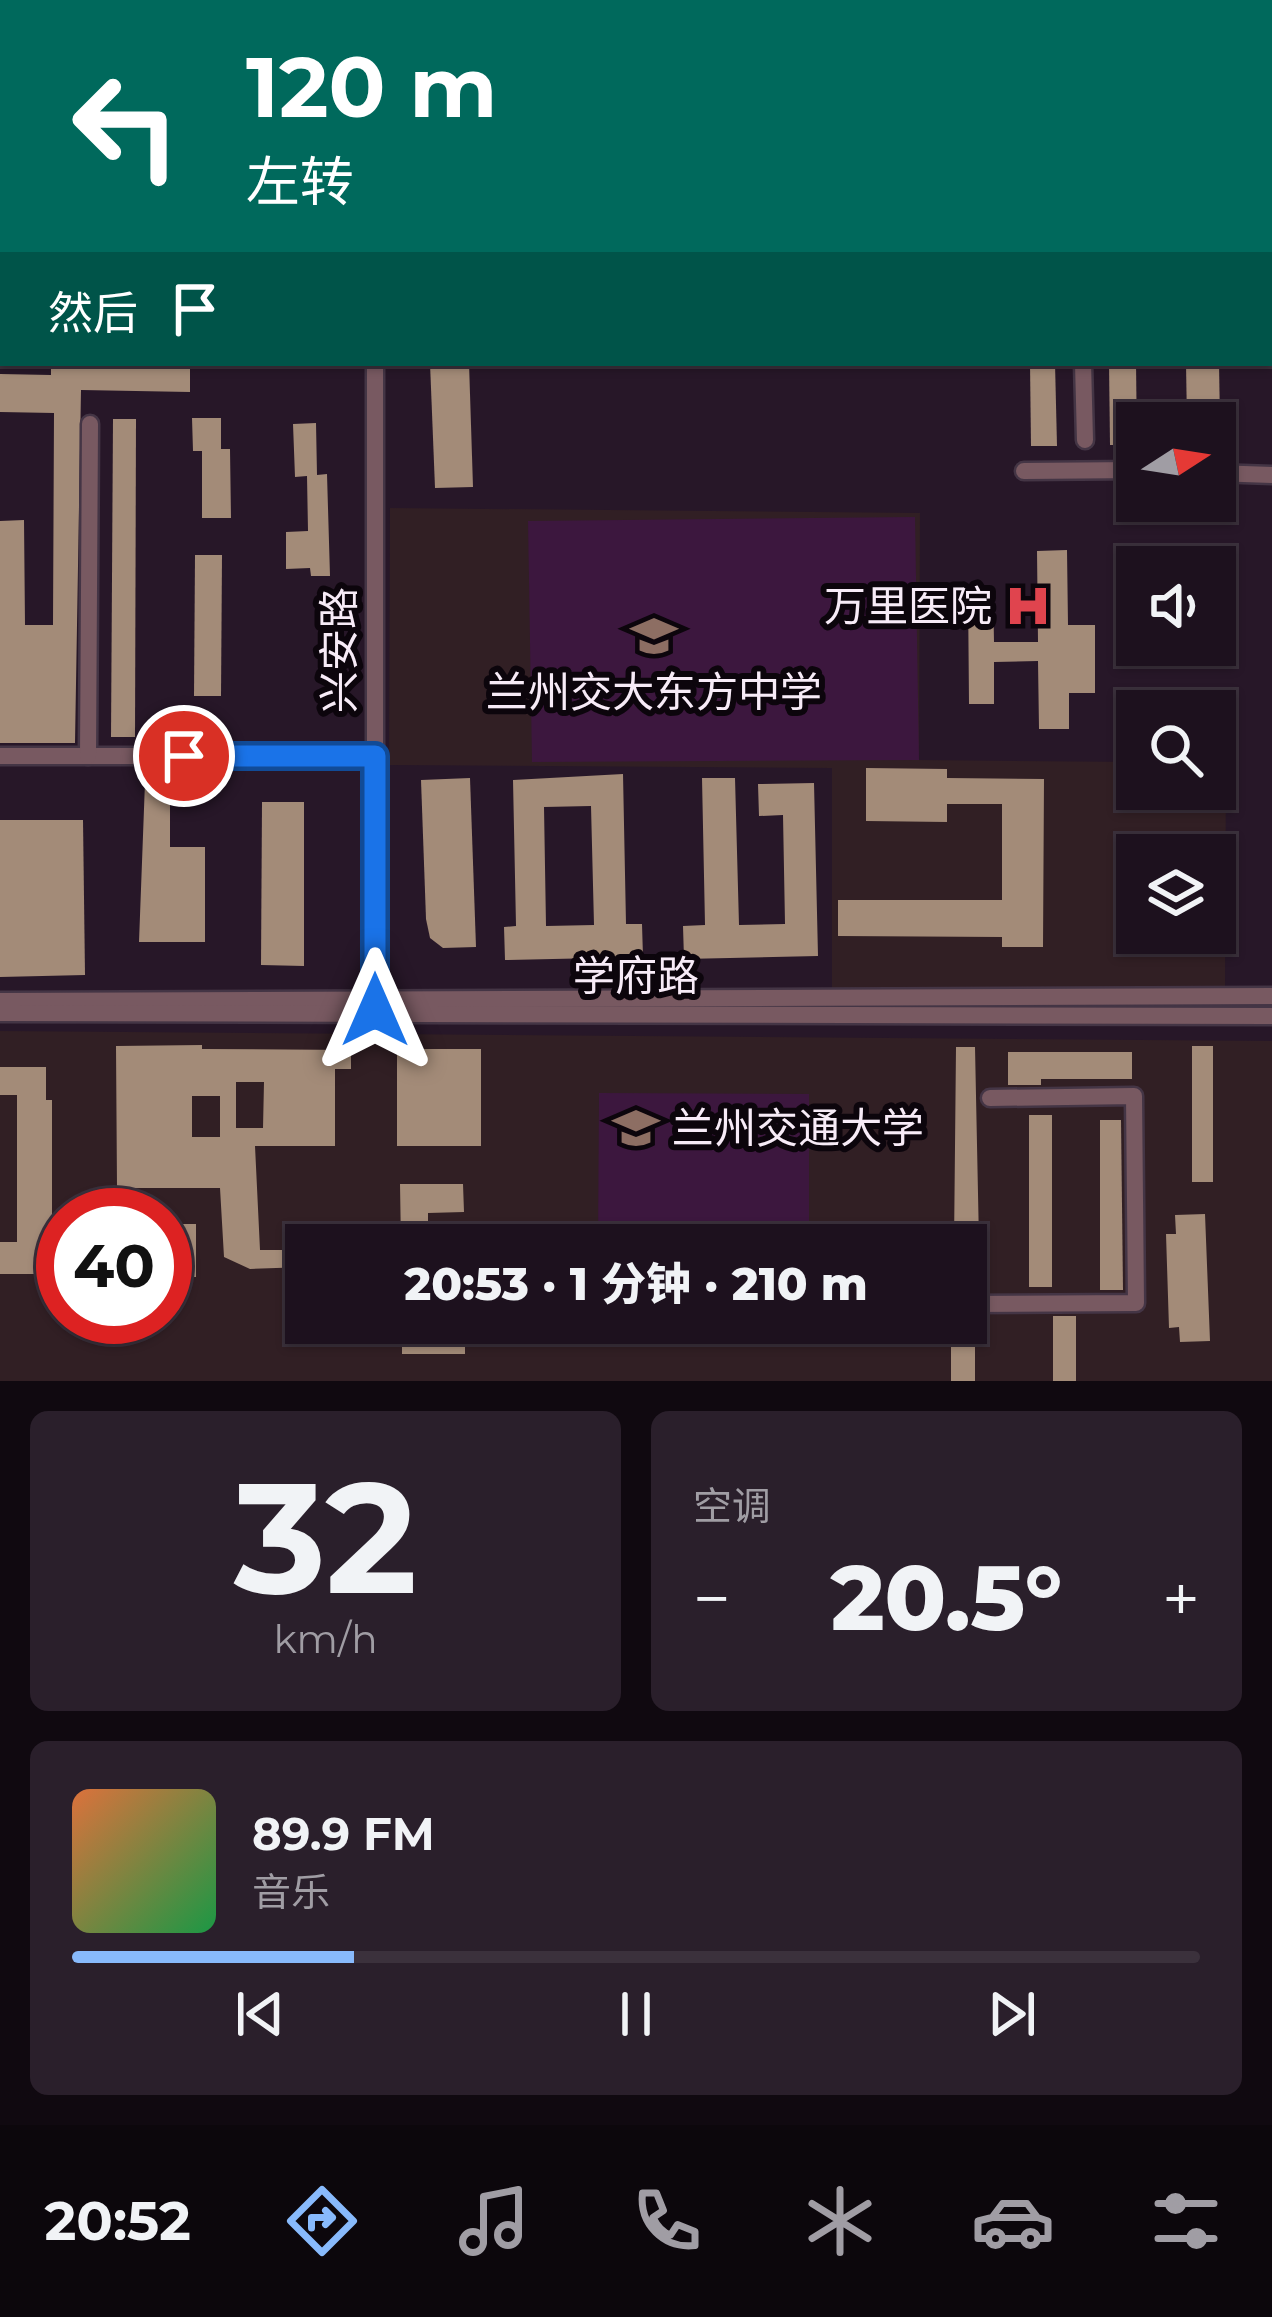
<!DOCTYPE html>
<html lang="zh">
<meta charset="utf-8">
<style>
:root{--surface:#1d111e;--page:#2a1f2b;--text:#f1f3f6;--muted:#a09da4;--line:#3b313c;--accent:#88bafc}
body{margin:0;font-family:Montserrat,"Noto Sans SC",sans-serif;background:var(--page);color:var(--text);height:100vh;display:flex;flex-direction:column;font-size:45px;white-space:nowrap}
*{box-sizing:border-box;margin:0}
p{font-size:39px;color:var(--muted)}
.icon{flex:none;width:66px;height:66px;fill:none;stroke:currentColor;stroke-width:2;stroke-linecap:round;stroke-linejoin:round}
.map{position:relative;height:1381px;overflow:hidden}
.drawer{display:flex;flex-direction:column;gap:30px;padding:30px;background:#100910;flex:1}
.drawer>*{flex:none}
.banner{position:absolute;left:0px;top:0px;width:1272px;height:366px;box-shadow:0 3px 9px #0004,0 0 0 3px var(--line);background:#00695c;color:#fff;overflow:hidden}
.needle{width:78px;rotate:78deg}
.buttons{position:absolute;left:1116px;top:402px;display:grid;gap:24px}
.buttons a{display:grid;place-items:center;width:120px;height:120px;border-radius:0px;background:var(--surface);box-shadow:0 3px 9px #0004,0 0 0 3px var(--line);font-size:60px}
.speed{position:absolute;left:36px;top:1188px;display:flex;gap:24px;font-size:60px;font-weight:700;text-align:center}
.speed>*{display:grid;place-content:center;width:156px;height:156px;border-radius:50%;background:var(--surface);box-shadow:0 3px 9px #0004,0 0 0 3px var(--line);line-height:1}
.speed .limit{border:18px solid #d22;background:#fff;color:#111}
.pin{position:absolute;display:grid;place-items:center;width:102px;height:102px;color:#fff;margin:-51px;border:6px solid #fff;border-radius:50%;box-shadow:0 3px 12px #0007}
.me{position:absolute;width:132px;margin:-66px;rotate:0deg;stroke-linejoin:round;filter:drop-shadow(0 0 9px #0008)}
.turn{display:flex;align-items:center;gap:42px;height:252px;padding:0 48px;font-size:54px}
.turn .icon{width:156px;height:156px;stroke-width:2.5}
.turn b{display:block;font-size:84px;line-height:102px}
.then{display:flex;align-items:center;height:114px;padding:0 48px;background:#0003;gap:24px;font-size:45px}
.big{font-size:90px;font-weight:800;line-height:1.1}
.drawer .card{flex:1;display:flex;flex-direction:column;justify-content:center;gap:18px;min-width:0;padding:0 42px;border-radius:18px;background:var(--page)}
.drawer .dial{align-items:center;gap:0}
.dial b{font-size:156px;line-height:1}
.song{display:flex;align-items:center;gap:36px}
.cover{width:144px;height:144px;border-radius:18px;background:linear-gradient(135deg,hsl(20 70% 55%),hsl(140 70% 35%))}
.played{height:12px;border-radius:6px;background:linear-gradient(90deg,var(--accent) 25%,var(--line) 25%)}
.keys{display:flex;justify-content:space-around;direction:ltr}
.heat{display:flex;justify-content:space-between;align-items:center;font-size:66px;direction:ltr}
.drawer .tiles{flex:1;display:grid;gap:30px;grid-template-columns:1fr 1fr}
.card:last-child{grid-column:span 2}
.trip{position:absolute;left:285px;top:1224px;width:702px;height:120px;border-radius:0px;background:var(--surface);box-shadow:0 3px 9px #0004,0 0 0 3px var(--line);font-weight:800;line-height:120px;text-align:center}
.dock{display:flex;height:192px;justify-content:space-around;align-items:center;background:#0c070c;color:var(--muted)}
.dock .icon{width:84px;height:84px}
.dock .on{color:var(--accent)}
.dock b{font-size:54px;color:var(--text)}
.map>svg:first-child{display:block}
.education{fill:#311f24;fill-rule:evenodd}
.green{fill:#3c173e}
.building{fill:#a38b78;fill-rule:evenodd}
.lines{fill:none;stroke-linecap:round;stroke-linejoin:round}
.minor-casing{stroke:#443545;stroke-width:21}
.minor{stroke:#785961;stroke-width:16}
.route-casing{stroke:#114b97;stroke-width:30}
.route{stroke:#1a73e8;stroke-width:21}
.labels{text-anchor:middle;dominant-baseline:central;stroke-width:12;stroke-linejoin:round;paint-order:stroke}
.poi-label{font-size:42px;fill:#f7ebf7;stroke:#0c050c;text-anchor:end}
.street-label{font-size:42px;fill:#f7ebf7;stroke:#0c050c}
</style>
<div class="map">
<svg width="1272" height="1381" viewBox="0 0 1272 1381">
<rect width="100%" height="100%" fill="#271728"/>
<g class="education">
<path d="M390,508L920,513L919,760L1137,762V789H1215V763H1226L1225,992L832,989V768L389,765ZM1137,855H1215V933H1137Z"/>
<path d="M0,1031L1272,1041V1381H0ZM63,1215H165V1317H63ZM306,1245H966V1323H306Z"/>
</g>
<g class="green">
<path d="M915,517L919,760L532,762L528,521Z"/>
<path d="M599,1093L809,1094V1245H598Z"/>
</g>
<g class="building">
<path d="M51,363L190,366V392L81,390L75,743H0V521L24,520L25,625H53L54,413L0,412V374L51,375Z"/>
<path d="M430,363H469L473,487L435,488Z"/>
<path d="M1030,363H1055L1057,446H1031Z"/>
<path d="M1109,363H1136L1137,445H1110Z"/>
<path d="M1186,363H1219L1220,423H1187Z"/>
<path d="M192,418H221V449H230L231,518H202V451H193Z"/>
<path d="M113,419H136L135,737H111Z"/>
<path d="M316,423L317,475L327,474L330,576H311L310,568L286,569V532L308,531L307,476L295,477L293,424Z"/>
<path d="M1067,550L1068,625H1095V693H1069V729H1039L1038,661L994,662V704H969L968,589H993L994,642H1038L1037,551Z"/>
<path d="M195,555H222L221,696H194Z"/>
<path d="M866,768L947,769V778L1044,779L1043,947H1002V937L838,936V900H1002V804H947V822L866,821Z"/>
<path d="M623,774L626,924H642L643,957L505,960L504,927L516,926L513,780ZM591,806L594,925L546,926L544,807Z"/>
<path d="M470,778L476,947L443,948L430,938L426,919L421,780Z"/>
<path d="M702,778H735L739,925L785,924L783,815L759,816L758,784L814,783L818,956L684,959L683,926L705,925Z"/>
<path d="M145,782H170V847H205V942H139Z"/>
<path d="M262,802H304V966L261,965Z"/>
<path d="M0,820H83L85,975L0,977Z"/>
<path d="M202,1045V1049L351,1050V1069H335V1146H255L260,1250H306V1267L250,1269L224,1257L220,1188H117L116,1046ZM236,1082H264L263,1128H236ZM192,1096H220V1137H192Z"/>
<rect x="1192" y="1046" width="21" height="136"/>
<path d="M956,1047H975L980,1291H966V1245H954Z"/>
<rect x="397" y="1049" width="84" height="97"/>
<path d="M1008,1052H1132V1079H1041V1085H1008Z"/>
<path d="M0,1067H46V1100H52V1241H45V1274H0V1242H17V1095H0Z"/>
<rect x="1029" y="1115" width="23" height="172"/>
<path d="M1100,1120H1121L1123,1290H1100Z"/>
<path d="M400,1184H463L464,1212L428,1213V1245H401Z"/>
<path d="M1205,1214L1210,1341L1180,1342L1179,1327L1169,1328L1166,1234H1176L1175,1215Z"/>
<rect x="165" y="1224" width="31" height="53"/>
<rect x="1053" y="1316" width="23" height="65"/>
<path d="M402,1323L465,1325V1354H402Z"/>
<rect x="951" y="1329" width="24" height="52"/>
</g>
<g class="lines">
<g class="minor-casing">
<g id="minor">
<path d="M1269,0L1272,264"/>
<path d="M375,3V0"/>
<path d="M0,97H3"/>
<path d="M1083,363L1085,440"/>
<path d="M1024,471L1137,470"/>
<path d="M1215,473L1272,475"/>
<path d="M0,756H375"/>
<path d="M88,756L90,424"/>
<path d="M0,1001L1272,996"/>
<path d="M375,1003V363"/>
<path d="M0,1013L1272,1016"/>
<path d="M966,1304L1136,1303L1134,1096L990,1098"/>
</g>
</g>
<use href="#minor" class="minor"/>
</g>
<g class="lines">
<g class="route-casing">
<path id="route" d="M184,756H375V1010"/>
</g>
<use href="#route" class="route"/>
</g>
<defs>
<g id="hospital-bare" transform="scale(3.6)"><path d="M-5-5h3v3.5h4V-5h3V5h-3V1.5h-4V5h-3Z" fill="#e0444e" stroke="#0c050c" stroke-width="2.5" paint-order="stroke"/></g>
<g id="school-bare" transform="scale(3.6)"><path d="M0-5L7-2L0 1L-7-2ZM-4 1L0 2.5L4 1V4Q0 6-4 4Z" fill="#8d6e63" stroke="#0c050c" stroke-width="2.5" paint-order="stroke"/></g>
<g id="university-bare" transform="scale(3.6)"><path d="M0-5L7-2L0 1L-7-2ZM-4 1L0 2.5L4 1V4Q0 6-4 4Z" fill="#8d6e63" stroke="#0c050c" stroke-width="2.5" paint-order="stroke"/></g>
</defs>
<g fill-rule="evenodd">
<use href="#hospital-bare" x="1028" y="606"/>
<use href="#school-bare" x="654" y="636"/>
<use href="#university-bare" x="636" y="1128"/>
</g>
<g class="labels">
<g class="poi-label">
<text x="992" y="606">万里医院</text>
<text x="654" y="692" text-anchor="middle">兰州交大东方中学</text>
<text x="672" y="1128" text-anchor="start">兰州交通大学</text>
</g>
<g class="street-label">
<text transform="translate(339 650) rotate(-90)">兴安路</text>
<text x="636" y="976">学府路</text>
</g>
</g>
</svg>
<div class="buttons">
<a><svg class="needle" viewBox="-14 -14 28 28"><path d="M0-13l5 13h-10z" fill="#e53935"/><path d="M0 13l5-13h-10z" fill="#a09da4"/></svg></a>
<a><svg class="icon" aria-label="sound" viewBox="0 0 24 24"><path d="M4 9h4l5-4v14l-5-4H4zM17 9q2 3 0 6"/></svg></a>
<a><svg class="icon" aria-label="search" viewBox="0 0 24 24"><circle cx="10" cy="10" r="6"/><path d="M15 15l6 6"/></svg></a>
<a><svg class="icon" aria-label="layers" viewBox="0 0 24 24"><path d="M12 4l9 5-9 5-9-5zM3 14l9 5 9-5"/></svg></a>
</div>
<div class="speed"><div class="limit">40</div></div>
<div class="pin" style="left:184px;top:756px;background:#d93025"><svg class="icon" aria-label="arrive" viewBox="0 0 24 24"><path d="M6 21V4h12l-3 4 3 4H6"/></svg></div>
<svg class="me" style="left:375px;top:1010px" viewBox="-20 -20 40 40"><path d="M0-17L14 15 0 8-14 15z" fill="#1a73e8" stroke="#fff" stroke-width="4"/></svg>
<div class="trip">20:53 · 1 分钟 · 210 m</div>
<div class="banner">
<div class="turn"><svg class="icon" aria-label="left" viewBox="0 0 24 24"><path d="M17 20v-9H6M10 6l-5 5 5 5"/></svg><div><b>120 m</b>左转</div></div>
<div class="then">然后<svg class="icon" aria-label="arrive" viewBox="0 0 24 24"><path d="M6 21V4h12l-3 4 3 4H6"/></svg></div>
</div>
</div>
<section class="drawer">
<div class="tiles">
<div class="card dial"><b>32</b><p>km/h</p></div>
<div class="card"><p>空调</p>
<div class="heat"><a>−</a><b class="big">20.5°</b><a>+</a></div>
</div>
<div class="card">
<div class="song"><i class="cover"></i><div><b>89.9 FM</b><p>音乐</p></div></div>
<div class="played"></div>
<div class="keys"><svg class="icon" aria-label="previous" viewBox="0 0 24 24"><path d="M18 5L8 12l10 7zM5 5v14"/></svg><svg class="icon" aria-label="pause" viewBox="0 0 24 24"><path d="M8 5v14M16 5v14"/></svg><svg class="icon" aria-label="next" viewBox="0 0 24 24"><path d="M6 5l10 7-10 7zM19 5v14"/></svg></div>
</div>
</div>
</section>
<nav class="dock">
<b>20:52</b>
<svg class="icon on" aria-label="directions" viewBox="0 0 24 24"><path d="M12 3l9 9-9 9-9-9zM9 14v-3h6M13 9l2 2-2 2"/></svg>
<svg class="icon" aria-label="music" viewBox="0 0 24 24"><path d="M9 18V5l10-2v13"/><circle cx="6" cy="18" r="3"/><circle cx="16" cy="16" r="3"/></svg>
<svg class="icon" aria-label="phone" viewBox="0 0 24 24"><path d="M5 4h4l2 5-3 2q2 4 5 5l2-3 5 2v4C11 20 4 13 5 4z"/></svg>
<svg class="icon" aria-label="climate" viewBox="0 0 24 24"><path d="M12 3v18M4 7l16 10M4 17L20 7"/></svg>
<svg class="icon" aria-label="car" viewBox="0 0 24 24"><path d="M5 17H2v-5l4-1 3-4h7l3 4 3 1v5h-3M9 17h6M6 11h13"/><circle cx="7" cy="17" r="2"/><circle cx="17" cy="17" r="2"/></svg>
<svg class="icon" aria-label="filters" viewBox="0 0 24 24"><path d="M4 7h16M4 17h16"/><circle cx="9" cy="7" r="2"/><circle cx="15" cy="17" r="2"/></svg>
</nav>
